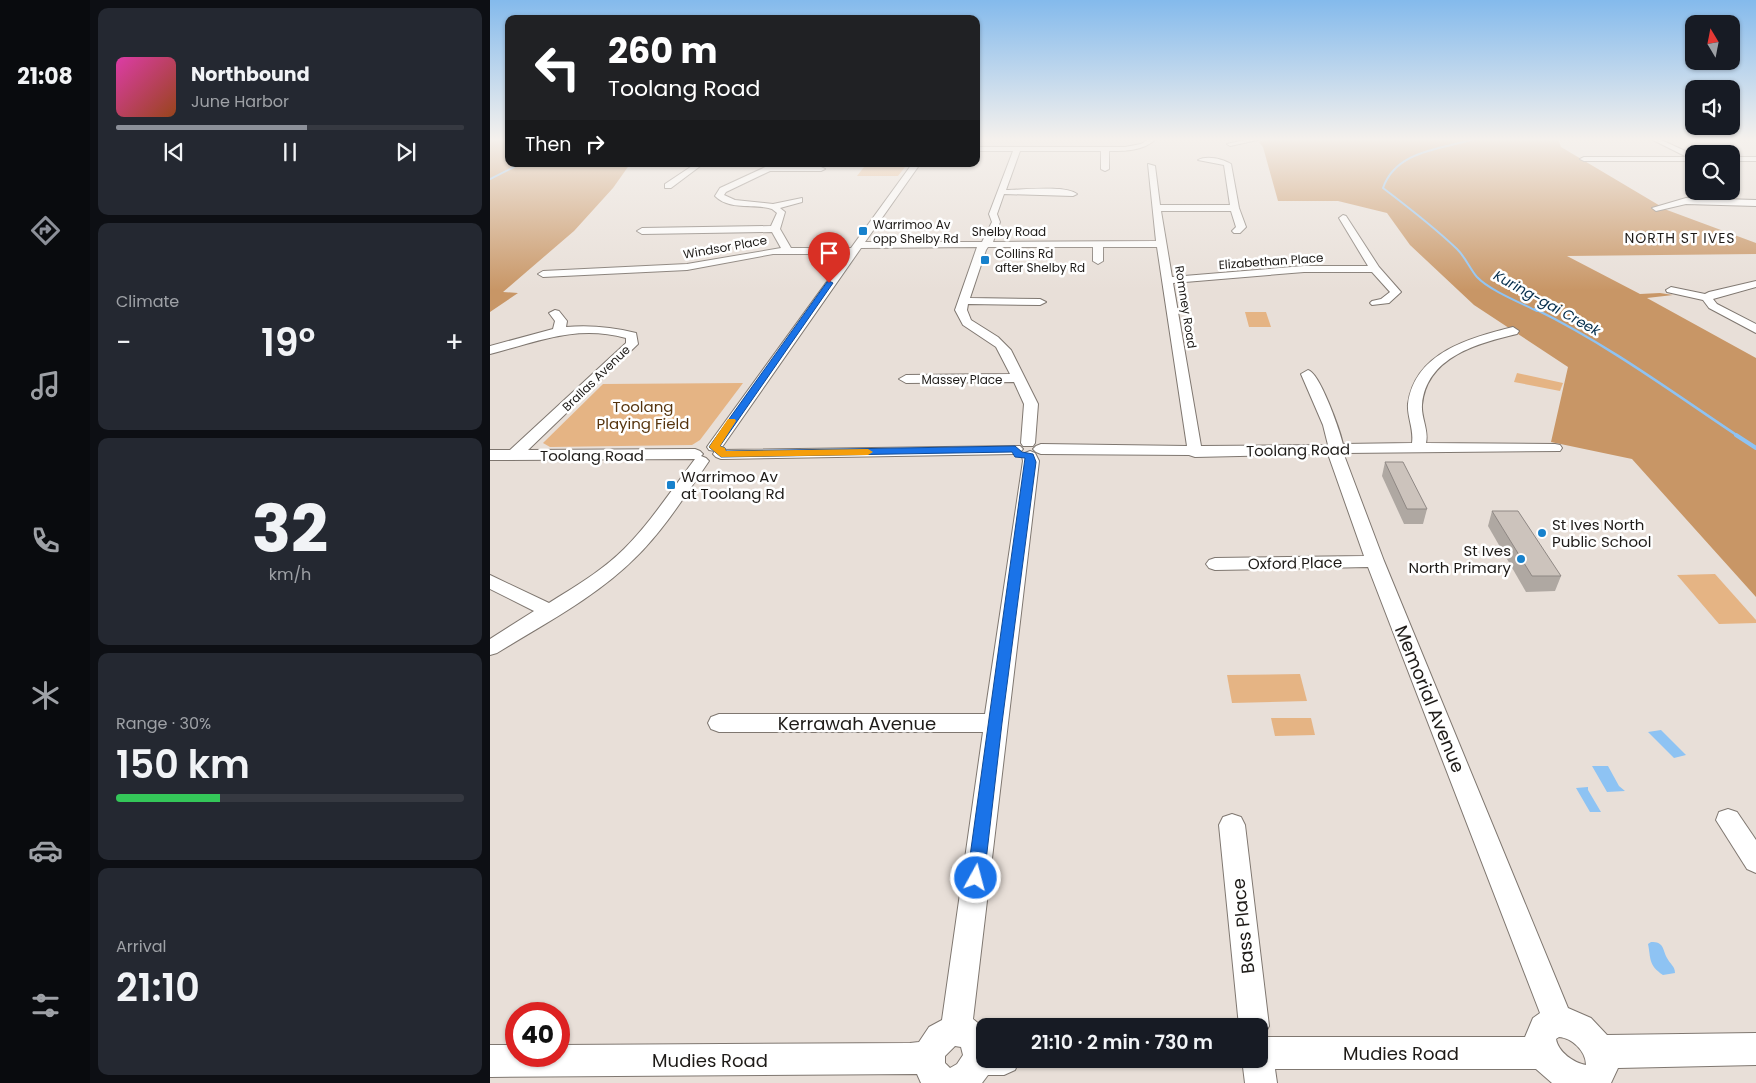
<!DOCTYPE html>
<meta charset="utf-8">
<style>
:root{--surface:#171b24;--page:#242831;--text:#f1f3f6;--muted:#9ea1a6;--line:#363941;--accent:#8c9099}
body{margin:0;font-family:Poppins,sans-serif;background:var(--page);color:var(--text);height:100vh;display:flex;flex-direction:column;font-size:19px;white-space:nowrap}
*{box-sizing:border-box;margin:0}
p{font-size:16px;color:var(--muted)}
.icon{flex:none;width:28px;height:28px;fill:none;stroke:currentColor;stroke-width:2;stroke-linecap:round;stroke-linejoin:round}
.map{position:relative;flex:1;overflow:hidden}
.details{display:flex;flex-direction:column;gap:8px;padding:8px;background:#0d0f14;width:400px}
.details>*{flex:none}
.banner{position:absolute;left:15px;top:15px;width:475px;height:152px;border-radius:10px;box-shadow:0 1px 4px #0004;background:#202124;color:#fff;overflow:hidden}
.needle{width:32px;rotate:350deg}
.buttons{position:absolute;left:1195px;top:15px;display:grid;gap:10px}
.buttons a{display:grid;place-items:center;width:55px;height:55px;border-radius:10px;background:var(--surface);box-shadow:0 1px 4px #0004;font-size:25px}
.speed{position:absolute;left:15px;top:1002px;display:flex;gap:10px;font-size:25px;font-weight:700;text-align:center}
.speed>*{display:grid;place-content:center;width:65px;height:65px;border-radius:50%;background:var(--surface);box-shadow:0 1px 4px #0004;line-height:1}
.speed .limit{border:8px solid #d22;background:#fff;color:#111}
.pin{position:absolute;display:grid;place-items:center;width:42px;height:42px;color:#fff;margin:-51px -21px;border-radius:50% 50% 50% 0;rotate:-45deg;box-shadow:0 0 5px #0007}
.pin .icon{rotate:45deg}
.me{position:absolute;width:55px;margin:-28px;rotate:7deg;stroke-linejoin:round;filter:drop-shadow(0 0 4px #0008)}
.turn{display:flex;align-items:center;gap:18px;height:105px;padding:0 20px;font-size:22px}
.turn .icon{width:65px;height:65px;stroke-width:2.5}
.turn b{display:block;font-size:35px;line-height:42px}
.then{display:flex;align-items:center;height:48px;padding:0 20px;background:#0003;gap:10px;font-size:19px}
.big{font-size:38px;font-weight:600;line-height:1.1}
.details .widget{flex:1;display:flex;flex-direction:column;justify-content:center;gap:8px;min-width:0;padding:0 18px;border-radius:10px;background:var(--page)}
.details .dial{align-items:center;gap:0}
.dial b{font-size:65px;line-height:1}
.song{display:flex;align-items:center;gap:15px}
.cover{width:60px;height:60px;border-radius:8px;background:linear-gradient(135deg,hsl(320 70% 55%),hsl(20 70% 35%))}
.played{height:5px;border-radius:2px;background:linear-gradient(90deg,var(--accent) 55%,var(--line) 55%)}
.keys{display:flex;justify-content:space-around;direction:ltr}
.heat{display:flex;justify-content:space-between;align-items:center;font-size:28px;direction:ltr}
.charge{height:8px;border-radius:4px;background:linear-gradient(90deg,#34c759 30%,var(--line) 0)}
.trip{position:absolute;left:486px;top:1018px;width:292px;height:50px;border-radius:10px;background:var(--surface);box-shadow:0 1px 4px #0004;font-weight:600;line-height:50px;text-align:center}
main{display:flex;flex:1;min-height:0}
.dock{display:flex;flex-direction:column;width:90px;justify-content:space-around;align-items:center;background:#090b0e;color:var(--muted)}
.dock .icon{width:35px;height:35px}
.dock .selected{color:var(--accent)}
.dock b{font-size:22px;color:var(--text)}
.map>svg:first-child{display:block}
.green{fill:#e5b484}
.forest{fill:#c89666}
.water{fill:#8ec3f3}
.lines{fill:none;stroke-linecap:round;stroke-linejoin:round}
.stream-far2{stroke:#8ec3f3;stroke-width:2}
.stream-far1{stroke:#8ec3f3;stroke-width:2.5}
.stream{stroke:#8ec3f3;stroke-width:4}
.minor-casing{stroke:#7f7770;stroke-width:2}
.minor{fill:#fff;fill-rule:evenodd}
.wall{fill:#afa8a2}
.building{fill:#ccc3bc;stroke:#8f8884}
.route{fill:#1a73e8;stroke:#114b97}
.slow{fill:#f59e0b}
.poi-dot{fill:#1781cc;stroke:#fff;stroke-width:2}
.labels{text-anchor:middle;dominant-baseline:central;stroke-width:5;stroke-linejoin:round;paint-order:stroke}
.far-poi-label{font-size:12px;fill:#1e1b18;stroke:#fff;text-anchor:start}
.far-street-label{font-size:12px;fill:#1e1b18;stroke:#fff}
.far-neighbourhood-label{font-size:14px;letter-spacing:1px;fill:#1e1b18;stroke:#fff}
.far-water-label{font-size:14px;font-style:italic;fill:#032c4a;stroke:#fff}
.park-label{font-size:15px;fill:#56340e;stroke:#fff}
.street-label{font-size:15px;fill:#1e1b18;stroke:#fff}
.poi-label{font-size:15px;fill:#1e1b18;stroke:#fff;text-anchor:start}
.near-street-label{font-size:18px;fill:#1e1b18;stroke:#fff}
</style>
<main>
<nav class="dock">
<b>21:08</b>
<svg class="icon selected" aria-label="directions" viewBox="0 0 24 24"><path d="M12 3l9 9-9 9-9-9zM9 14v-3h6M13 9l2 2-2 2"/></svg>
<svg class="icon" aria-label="music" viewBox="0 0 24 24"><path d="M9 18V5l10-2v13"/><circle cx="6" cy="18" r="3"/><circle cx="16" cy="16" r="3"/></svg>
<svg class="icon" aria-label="phone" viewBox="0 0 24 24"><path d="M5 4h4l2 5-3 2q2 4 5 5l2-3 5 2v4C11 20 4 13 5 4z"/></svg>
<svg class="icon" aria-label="climate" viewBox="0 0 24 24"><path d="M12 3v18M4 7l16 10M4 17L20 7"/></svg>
<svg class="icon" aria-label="car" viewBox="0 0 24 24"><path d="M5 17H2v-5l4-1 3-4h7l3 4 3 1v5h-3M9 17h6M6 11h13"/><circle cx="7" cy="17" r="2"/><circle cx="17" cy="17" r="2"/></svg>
<svg class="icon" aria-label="filters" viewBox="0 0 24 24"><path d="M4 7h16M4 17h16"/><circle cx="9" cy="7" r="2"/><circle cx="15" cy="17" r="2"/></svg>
</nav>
<section class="details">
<div class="widget">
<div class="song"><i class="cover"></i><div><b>Northbound</b><p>June Harbor</p></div></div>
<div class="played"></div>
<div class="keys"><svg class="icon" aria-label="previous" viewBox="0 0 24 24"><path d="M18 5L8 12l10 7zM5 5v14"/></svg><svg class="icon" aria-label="pause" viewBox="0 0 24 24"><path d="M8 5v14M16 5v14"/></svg><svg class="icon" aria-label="next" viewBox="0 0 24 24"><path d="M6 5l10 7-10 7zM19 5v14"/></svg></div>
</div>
<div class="widget"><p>Climate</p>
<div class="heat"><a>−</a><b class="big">19°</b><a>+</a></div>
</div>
<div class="widget dial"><b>32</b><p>km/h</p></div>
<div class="widget"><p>Range · 30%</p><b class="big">150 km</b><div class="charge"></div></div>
<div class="widget"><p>Arrival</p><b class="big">21:10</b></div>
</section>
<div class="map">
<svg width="1266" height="1083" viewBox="0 0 1266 1083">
<rect width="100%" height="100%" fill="#e8dfd8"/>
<g class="green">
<path d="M374,167H415L408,176H367Z"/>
<path d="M755,312H776L781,327H759Z"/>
<path d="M1027,373L1073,383L1070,391L1024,382Z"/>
<path d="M253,383L210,440L202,445L60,447L53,443L113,384Z"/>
<path d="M1225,574L1266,620V623L1229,624L1187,575Z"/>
<path d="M810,674L817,701L742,703L737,675Z"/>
<path d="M781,718H821L825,735L785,736Z"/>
</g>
<g class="forest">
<path d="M0,139H19V164H140L123,188L84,231L13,292L28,293L0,312Z"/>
<path d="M774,139H1068L1071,147L1177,210L1266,243V254L1077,256L1150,294L1170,293L1183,295L1157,298L1266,358V597L1142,459L1061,442L1078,367L984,305L920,245L897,213L848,201H788L773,147L769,142Z"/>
</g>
<g class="water">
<path d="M1171,730L1196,755L1184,758L1158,732Z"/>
<path d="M1102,766H1118L1129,786L1135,791L1117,792Z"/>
<path d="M1098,787V790L1111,812H1100L1086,788Z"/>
<path d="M1161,942C1174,942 1172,948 1177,958C1180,964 1185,966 1185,973L1173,975C1158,965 1161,958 1158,944Z"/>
</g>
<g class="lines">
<g class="stream-far2">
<path d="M984,139C952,149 906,150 893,188C918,207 944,227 967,249C976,258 980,269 987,277C999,290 1031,303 1047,311"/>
<path d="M0,179L24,167L23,164"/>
</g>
<path class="stream-far1" d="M1045,309C1117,344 1182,392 1248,436"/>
<path class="stream" d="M1246,435L1266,448"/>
<g class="minor-casing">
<g id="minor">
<path d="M659,139H666C653,151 636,151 619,151V169L615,171L611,169V151H530L516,190C532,190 575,185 587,194L583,196L514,194L507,214L510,222L503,242L666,241L658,164L665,166L670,205H740L734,165L708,160C717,155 733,159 741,164L749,208L756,227L750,233H744L742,231L746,227L741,211H671L682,277L814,266H878L849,218L853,215L856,216L889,267L911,292L899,303L882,305L880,303L882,301L891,299L900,292L882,272H814L683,283L711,446L838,445L833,425L811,374L818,370C830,373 850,431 853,444L922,443C924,429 917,417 918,404C925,352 980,338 1023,327L1029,331L1027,334C988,343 936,357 932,405C931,418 939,430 936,443L1065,444L1070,445L1072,448L1070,451L854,453V455L894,561L1078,1008L1101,1018L1117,1035L1266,1033V1065L1128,1068L1121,1083H1062L1046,1069H785L787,1083H755L752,1059H770V1026H749L729,825L733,817L742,814L751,817L755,825L779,1026L773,1037H1035L1043,1018L1050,1013L878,567L725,570L719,568L716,564L719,560L725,558L874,556L838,454L705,457L699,455L551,454L546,452L543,449L546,446L551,444L697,446L667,247H613V261L608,264L603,261V247H498L496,250L480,298L550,299L556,302L550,305L478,304L477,310L481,320L508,337L521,350L548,404L545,443L543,446H533L531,443L534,404L524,382L416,383L409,379L416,375L520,374L506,347L473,325L465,310L487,247L371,248L230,450L530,446L533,449L530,452L525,454L231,459L226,457L223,454L225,451L219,450L217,447L219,444L357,254H283L197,270L53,277L48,274L53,271L197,264L291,248L282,232L152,234L147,231L152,228L281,226L287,213L282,209C263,203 240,211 225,196L230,188L282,164H290L287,167H331L335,169L331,171H280L236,192L234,195L245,200L283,204L312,198V202L290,208L295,212L290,229L301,248H361L422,164H430L375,242H492L502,222L499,214L523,151H486V147H635L651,144ZM1069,1037C1082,1038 1096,1051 1096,1065C1084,1063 1068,1052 1066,1039Z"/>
<path d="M759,139H772L740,146L737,144Z"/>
<path d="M1161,139H1169L1204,155V161H1094L1090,159L1094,157H1197Z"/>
<rect x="1241" y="157" width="25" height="4"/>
<path d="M205,164H213L181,188H175V184Z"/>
<path d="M1196,198L1266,200V206L1196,204L1166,211L1162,208Z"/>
<path d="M1266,281V287L1223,299L1227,304L1266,324V333L1219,308L1213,300L1177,292L1176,290L1181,287L1215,294L1219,292Z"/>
<path d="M65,310L69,311L77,321L76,327C100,325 122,327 146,333L148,344L38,450L205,449L210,451L213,454L211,456L216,458L219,461C197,493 173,531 145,558C106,597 54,624 7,653L0,655V639L44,611L0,589V575L59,603C84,587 112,571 134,549C161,522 182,489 205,459L0,460V450H20L136,343V338C86,324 47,342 0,354V346L63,329L65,321L59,313Z"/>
<path d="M540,451L545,453L549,461L483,1019L495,1029V1059H530L525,1070L514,1075H498L492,1083H431L427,1074L0,1077V1045H26V1056H69V1045L420,1043L429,1042L439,1027L452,1020L493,732H229L221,729L218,723L221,717L229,714H495L533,461L532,456L535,453ZM465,1046L471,1047L473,1055L467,1064L460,1068L455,1063V1056Z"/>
<path d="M1238,809L1247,812L1266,840V873L1257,869L1226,820L1229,812Z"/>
</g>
</g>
<use href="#minor" class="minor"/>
</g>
<g class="wall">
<path d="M895,462L937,509L933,524H914L892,476Z"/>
<path d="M1002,511L1071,576L1065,591L1036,592L998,526Z"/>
</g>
<g class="building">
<path d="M895,462H913L937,509H917Z"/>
<path d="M1002,511H1028L1071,576H1042Z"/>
</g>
<linearGradient id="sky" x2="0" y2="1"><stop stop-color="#84baec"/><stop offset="0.48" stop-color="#f5f1ed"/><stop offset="1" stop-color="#f5f1ed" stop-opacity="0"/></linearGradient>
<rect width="1266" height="290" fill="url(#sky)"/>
<path class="route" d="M339,281L343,283L230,446L235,448L236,451L525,446L532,452L543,454L546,462L512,723L494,878L492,883L486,886L480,883L477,878L535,458L525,457L522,452L231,457L219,447L337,282Z"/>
<path class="slow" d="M238,419H245L246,421L230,446L235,448L236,451L378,449L383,452L378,455L231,457L219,447Z"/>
<g class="poi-dot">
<rect x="368" y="226" width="10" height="10" rx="2.5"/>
<rect x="490" y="255" width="10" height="10" rx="2.5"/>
<rect x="176" y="480" width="10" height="10" rx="2.5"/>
<circle cx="1052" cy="533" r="5"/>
<circle cx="1031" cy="559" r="5"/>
</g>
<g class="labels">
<g class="far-poi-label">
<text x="383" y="224">Warrimoo Av<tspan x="383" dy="14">opp Shelby Rd</tspan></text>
<text x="505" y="253">Collins Rd<tspan x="505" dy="14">after Shelby Rd</tspan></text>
</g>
<g class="far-street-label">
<text x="519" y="231">Shelby Road</text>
<text transform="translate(235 247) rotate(-10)">Windsor Place</text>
<text transform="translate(781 261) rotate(-4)">Elizabethan Place</text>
<text transform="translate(696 307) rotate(81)">Romney Road</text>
<text transform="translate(106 378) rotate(-44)">Brallas Avenue</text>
<text x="472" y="379">Massey Place</text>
</g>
<g class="far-neighbourhood-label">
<text x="1190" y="238">NORTH ST IVES</text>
</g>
<g class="far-water-label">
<text transform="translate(1057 303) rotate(29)">Kuring-gai Creek</text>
</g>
<g class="park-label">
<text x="153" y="406">Toolang<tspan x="153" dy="17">Playing Field</tspan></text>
</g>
<g class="street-label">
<text transform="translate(808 450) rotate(-1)">Toolang Road</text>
<text x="102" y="455">Toolang Road</text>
<text transform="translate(805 563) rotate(-1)">Oxford Place</text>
</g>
<g class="poi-label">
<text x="191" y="476">Warrimoo Av<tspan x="191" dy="17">at Toolang Rd</tspan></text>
<text x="1062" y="524">St Ives North<tspan x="1062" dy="17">Public School</tspan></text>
<text x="1021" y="550" text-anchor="end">St Ives<tspan x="1021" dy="17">North Primary</tspan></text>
</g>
<g class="near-street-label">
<text transform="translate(940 699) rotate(68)">Memorial Avenue</text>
<text x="367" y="723">Kerrawah Avenue</text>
<text transform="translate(753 926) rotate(-96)">Bass Place</text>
<text x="911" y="1053">Mudies Road</text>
<text x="220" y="1060">Mudies Road</text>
</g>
</g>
</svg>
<div class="buttons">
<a><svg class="needle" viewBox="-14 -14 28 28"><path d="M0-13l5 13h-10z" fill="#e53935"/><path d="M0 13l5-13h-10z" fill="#9ea1a6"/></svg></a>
<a><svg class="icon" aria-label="sound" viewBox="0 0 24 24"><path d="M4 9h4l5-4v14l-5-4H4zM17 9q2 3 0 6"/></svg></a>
<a><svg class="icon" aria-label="search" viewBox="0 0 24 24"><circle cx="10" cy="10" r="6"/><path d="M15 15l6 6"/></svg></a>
</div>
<div class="speed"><div class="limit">40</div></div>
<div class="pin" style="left:339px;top:283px;background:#d93025"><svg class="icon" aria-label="arrive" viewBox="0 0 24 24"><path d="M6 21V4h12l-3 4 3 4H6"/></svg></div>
<svg class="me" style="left:486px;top:878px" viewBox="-20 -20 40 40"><circle r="17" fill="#1a73e8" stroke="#fff" stroke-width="3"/><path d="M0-11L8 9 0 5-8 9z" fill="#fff"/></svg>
<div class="trip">21:10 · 2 min · 730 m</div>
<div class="banner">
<div class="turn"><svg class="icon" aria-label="left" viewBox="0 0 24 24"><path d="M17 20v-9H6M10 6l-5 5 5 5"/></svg><div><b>260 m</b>Toolang Road</div></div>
<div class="then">Then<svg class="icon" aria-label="right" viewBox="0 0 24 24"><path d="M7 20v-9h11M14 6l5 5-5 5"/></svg></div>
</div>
</div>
</main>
